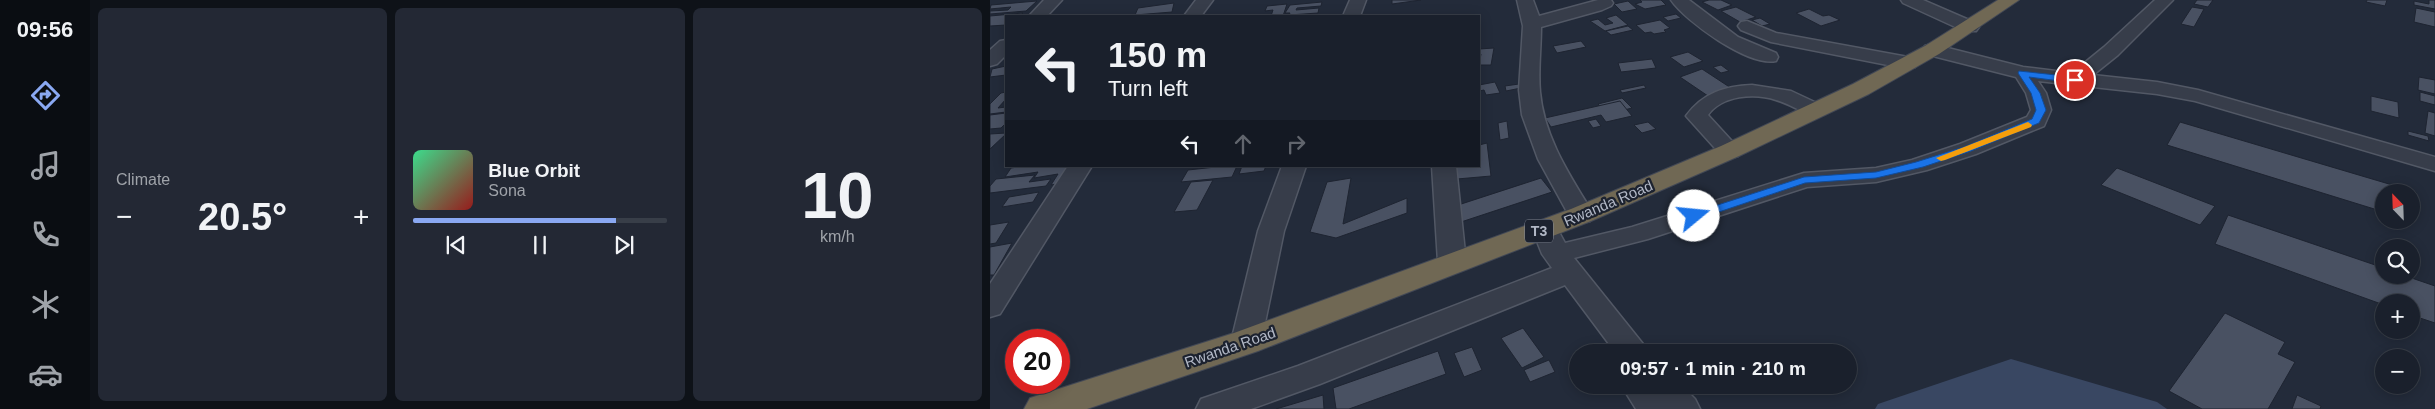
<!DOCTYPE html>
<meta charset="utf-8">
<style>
:root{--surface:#1a202c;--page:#232834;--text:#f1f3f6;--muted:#9fa3a9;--line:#383e48;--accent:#8aa8f2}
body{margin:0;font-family:Arial,sans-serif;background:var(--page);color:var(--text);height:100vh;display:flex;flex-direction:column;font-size:19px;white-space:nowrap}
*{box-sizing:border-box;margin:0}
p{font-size:16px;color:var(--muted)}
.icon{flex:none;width:28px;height:28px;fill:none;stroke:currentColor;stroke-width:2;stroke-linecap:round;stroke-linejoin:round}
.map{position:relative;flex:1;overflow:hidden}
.drawer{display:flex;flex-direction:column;gap:8px;padding:8px;background:#0e1218;width:900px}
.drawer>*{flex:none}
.banner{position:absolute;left:15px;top:15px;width:475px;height:152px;border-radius:0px;box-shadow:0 2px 12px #0003,0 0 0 1px var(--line);background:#1a202c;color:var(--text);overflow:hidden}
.needle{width:32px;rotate:337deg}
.buttons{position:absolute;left:1385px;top:184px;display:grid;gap:10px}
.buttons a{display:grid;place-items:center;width:45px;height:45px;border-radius:50%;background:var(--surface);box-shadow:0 2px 12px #0003,0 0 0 1px var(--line);font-size:25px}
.speed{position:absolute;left:15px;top:329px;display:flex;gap:10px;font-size:25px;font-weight:700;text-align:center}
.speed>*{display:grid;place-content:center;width:65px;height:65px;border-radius:50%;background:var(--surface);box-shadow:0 2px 12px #0003,0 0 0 1px var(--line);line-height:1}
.speed .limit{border:8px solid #d22;background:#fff;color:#111}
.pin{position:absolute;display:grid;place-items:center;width:42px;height:42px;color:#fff;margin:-21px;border:2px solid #fff;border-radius:50%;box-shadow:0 1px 5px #0007}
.me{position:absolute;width:55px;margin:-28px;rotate:73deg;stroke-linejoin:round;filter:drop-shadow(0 0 4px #0008)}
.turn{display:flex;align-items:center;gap:18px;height:105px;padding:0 20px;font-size:22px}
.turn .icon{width:65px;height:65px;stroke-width:2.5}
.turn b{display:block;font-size:35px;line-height:42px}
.lanes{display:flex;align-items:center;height:48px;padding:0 20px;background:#0003;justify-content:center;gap:25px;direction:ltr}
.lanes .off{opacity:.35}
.big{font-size:38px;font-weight:600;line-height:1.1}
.drawer .card{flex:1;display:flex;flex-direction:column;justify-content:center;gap:8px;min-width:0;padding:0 18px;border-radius:8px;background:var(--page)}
.drawer .dial{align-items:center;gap:0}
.dial b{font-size:65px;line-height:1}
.song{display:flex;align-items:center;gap:15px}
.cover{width:60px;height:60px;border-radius:8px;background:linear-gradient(135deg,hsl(150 70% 55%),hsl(0 70% 35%))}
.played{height:5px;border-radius:2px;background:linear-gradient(90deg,var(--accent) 80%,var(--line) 80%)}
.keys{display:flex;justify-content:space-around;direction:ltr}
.heat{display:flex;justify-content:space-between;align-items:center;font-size:28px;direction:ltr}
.drawer .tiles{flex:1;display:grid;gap:8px;grid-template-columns:repeat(3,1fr)}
.trip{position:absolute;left:579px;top:344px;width:288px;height:50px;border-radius:25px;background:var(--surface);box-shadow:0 2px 12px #0003,0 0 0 1px var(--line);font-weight:600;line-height:50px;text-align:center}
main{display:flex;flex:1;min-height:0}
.dock{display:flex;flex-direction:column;width:90px;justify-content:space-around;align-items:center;background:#0a0d12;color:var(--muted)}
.dock .icon{width:35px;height:35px}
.dock .current{color:var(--accent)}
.dock b{font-size:22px;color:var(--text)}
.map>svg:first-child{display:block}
.water{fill:#394762}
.building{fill:#495162;stroke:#1e2431}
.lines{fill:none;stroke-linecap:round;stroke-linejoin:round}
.minor-casing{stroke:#525865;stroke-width:3}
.highway-casing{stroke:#424855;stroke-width:2}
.minor{fill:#373d4a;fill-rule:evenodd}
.highway{fill:#706854;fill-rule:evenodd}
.route{fill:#1a73e8;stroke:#114b97}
.slow{fill:#f59e0b}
.labels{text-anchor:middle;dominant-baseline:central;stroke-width:4.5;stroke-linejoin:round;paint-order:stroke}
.shield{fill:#1c222f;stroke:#858b99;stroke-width:1}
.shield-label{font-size:14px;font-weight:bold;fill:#b2b8c6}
.street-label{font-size:15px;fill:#b2b8c6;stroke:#1c222f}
</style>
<main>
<nav class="dock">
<b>09:56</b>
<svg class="icon current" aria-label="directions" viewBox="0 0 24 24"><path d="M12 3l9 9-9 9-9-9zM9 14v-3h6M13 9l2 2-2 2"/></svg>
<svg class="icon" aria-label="music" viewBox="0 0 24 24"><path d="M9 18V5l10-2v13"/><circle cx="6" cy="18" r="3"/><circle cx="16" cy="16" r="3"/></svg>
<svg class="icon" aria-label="phone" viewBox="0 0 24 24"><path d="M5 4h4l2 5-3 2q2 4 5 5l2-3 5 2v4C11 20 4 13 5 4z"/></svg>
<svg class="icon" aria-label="climate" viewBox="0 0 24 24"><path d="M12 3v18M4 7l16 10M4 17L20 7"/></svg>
<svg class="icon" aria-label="car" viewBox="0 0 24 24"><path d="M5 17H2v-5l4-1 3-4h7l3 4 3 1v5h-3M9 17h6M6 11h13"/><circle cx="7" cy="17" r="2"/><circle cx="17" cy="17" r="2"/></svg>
</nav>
<section class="drawer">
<div class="tiles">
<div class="card"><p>Climate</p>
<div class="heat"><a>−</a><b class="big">20.5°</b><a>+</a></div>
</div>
<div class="card">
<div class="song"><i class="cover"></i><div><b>Blue Orbit</b><p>Sona</p></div></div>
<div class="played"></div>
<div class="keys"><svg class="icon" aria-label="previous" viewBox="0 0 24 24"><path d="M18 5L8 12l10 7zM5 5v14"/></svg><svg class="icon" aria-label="pause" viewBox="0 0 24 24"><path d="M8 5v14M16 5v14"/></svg><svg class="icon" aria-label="next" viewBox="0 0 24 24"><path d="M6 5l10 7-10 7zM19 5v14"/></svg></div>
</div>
<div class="card dial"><b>10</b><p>km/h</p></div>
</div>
</section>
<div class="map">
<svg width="1445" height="409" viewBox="0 0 1445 409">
<rect width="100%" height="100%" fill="#232b3a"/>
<path class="water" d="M1021,359L1167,402L1177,409H885L888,404Z"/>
<g class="building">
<path d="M402,0H431L402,4Z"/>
<path d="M650,0H671L676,5L655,9L645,4L652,2Z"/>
<path d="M719,0H731L742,5L728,10L712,2Z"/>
<path d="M1207,0H1223L1218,7L1204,4Z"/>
<path d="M1377,0H1397L1395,6L1376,2Z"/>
<path d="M1439,0H1445V9L1424,5V1L1439,4Z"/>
<path d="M47,1L36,11L0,14V11L18,10L21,7L0,9L1,5Z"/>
<path d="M638,1L647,9L632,12L624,4Z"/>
<path d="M332,2L331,6L307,8L306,10L329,8L328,13L299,15L300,13H295L300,5Z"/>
<path d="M184,3L182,12L145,15L148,8Z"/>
<path d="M297,4L293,16H281L283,10L275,11L277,6Z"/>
<path d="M746,7L766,17L750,22L731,11Z"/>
<path d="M1202,7L1214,9L1204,27L1191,24Z"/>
<path d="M1426,8L1445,12V27L1424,22Z"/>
<path d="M819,9L833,16L839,15L850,20L831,26L806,13Z"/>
<path d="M33,13L29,16H16V25L0,26V16Z"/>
<path d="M686,14L691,18L678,21L673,17Z"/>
<path d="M626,15L638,25L615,31L600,21L608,19L615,25L623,23L616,18Z"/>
<path d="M770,18L780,24L772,26L762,20Z"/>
<path d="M670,20L680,28L674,30L676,32L664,34L661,32L655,33L646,25Z"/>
<path d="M638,26L643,30L621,35L616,31Z"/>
<path d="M591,41L596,47L567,53L563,46Z"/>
<path d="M504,48L501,65H489L491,54H489V49Z"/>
<path d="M698,52L713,61L694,67L680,57Z"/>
<path d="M662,59L666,68L631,72L628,63Z"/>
<path d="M731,65L739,71L731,73L723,67Z"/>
<path d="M16,66V75L0,77L2,69Z"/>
<path d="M712,69L741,88L718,96L690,77Z"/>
<path d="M1429,77L1445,80V94L1428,90Z"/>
<path d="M505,82L510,93L496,95L494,90L489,91V85Z"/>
<path d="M529,84L531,88L516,91L515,86Z"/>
<path d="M654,85L656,88L632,93L630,90Z"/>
<path d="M16,92V99L8,108L16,107V112L0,114V104L11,93Z"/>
<path d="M1430,92L1445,96V105L1430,101Z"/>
<path d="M1381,96L1408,102L1409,118L1381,111Z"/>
<path d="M632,98L642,108L618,114L608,104Z"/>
<path d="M630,101L642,116L616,122L611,115L561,127L555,118Z"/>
<path d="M1438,111L1445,113V136L1435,133Z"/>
<path d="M16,113V123L11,128L0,129V115Z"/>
<path d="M606,119L611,126L603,128L598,121Z"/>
<path d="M517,121L519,138L510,140L508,123Z"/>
<path d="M658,122L666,129L652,133L644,125Z"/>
<path d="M1190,122L1426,192L1423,221L1420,220L1421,192H1394V212L1177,145Z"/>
<path d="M1418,131L1438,136L1439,141L1418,135Z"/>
<path d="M16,133V134L0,149V134Z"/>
<path d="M497,143L501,176L467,179L466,166H489V145Z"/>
<path d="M35,166H83L72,183L61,185L68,174L44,178L48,172L15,177L21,168Z"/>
<path d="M235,166H247L242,177L191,182L198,170Z"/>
<path d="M252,166H276L274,171L249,174Z"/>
<path d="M1127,168L1225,206L1210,225L1111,185Z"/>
<path d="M45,175L39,182L61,179L56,186L0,193V186L6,179Z"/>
<path d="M361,178L353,224L417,198V213L346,238L320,232L337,182Z"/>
<path d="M551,178L562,192L471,222L462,207Z"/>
<path d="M223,180L207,210L184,212L201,182Z"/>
<path d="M49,192L43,202L12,207L19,197Z"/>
<path d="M1238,215L1394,268V275H1413L1445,286V323L1421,315V302H1394V305L1225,244Z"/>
<path d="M19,222L6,243L0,244V225Z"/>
<path d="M22,243L4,275H0V247Z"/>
<path d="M1235,313L1295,342L1288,354L1305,362L1278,409H1212L1179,391Z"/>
<path d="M533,328L554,357L532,368L511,338Z"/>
<path d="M482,347L492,370L474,377L464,353Z"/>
<path d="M448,351L456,374L359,409H346L343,388Z"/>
<path d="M559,360L565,372L540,382L534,370Z"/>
<path d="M333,395L334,409H286Z"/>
<path d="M1307,395L1331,406L1330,409H1302Z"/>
</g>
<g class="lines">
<g class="minor-casing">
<g id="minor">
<path d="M54,0H72L57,16H39Z"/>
<path d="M206,0H223L211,16H194Z"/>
<path d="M360,0H376L370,16H353Z"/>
<path d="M527,0H543L549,16L608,0H621L623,3L621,6L612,10L551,27C551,49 548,71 550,92C554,138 581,177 604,215L600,221L591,223L582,221L548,159L532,115L529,90L533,26Z"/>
<path d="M681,0H699L748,37L786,53L788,57L786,61C759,67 695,21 681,0Z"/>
<path d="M911,0H933L986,23L989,27L986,31H974L913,3Z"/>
<path d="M1165,0H1183L1128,55L1103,75L1167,82L1208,90L1445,157V171L1205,101L1167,94L1048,81L1056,93L1061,110L1054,126L986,154L937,170L886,182L817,187L658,239L584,258L653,344L657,352H625L575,285L330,384L261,409H206L211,399L308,366L562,268L552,254L542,229L546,223L555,221L564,223L575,243L642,227L814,173L886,168L922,160L970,144L1037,117L1041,110L1036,93L1026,77L935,54L933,50L935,46L942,44L1033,67L1082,73L1114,47Z"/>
<path d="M757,21L786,33L918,57L925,59L928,63L925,67L918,69L781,42L751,30L748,26L751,22Z"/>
<path d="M16,40V55L7,64L0,66V50L10,41Z"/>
<path d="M762,85L801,91L833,106L836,110L833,114L826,116C812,113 800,104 786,100C765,93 732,95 718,115L751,151L748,156L740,158L732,156L696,116C713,93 735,86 762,85Z"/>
<path d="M78,166H102L10,314L0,317V284Z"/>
<path d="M292,166H316L294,231L271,342L267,350L256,353L245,350L241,342L268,231Z"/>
<path d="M442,166H466L476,262L472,268L462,271L452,268L448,262Z"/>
<path d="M631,385H691L705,399L710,409H646Z"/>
</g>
</g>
<g class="highway-casing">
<path id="highway" d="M1008,0H1029L949,54L879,94L749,156L601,221L268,351L97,409H34L40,398L244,333L581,209L731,146L863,84L935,46Z"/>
</g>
<use href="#minor" class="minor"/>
<use href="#highway" class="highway"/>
</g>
<path class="route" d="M1029,71L1085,77L1089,80L1085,83L1039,77L1050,93L1056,110L1049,123L981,151L933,167L886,178L815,183L708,219L704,220L698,216L700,214L814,177L886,172L926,162L974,147L1042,119L1046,110L1041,93L1028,73Z"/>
<path class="slow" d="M1038,122L1042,125L1041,127L955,160L951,161L946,158Z"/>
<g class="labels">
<rect class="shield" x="535" y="219.5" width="28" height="23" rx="4"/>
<g class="shield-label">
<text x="549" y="231">T3</text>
</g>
<g class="street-label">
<text transform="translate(618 203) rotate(-23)">Rwanda Road</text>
<text transform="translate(240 347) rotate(-19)">Rwanda Road</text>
</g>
</g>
</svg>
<div class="buttons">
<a><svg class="needle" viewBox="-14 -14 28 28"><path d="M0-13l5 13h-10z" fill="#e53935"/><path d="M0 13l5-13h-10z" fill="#9fa3a9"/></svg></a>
<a><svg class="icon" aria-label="search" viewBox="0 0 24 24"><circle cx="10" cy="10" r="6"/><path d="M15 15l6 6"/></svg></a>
<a>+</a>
<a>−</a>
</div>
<div class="speed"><div class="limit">20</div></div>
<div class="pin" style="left:1085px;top:80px;background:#d93025"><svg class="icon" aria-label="arrive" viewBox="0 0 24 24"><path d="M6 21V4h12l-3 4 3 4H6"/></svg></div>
<svg class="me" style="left:704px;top:216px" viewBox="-20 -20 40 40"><circle r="19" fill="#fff"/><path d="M0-13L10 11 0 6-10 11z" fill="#1a73e8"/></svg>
<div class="trip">09:57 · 1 min · 210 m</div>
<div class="banner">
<div class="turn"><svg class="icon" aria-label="left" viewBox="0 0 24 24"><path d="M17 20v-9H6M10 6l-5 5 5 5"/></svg><div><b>150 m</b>Turn left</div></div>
<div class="lanes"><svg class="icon" aria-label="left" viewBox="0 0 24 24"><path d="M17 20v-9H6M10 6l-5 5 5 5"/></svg><svg class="icon off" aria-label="ahead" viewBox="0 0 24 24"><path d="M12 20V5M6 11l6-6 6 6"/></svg><svg class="icon off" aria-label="right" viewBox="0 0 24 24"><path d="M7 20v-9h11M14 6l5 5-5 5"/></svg></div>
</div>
</div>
</main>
